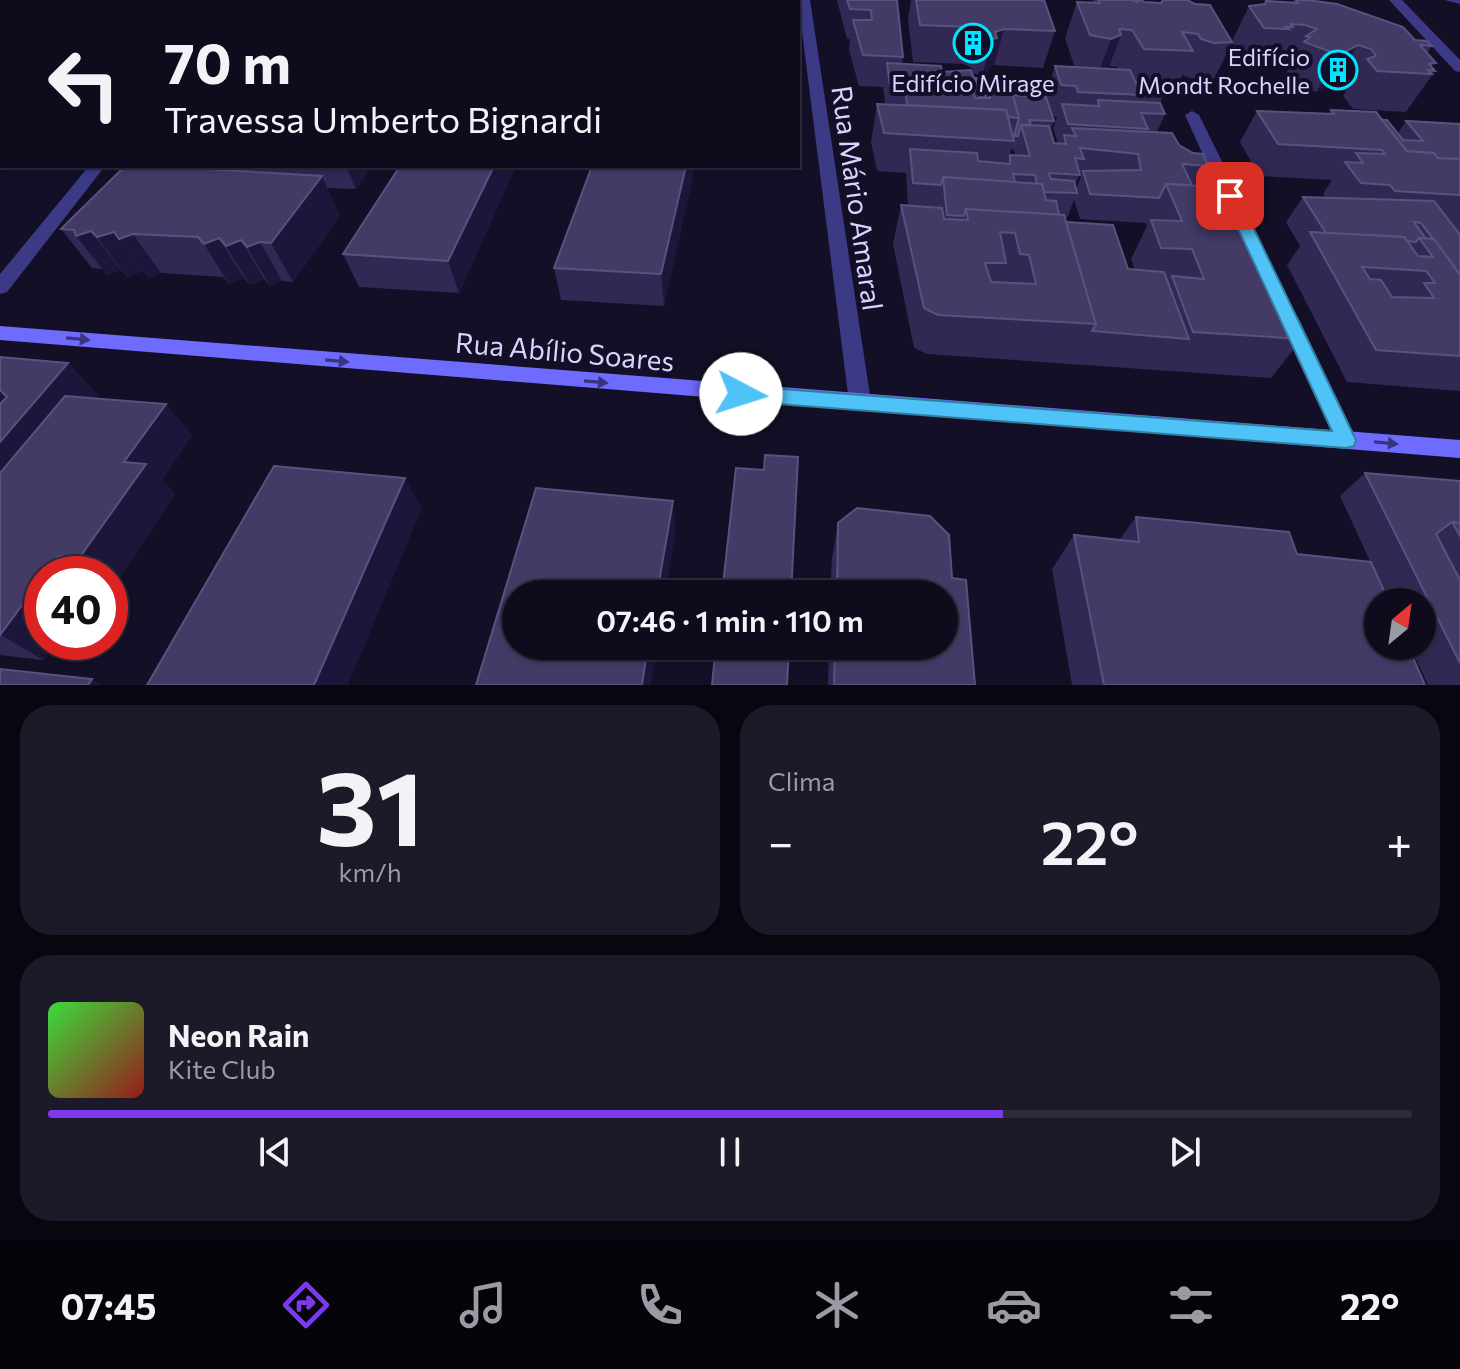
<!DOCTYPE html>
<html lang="pt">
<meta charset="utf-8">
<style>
:root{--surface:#0e0b1c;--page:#1c1929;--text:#f1f3f6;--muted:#9b9ba3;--line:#2e2b3b;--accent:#7c3aed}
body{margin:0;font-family:Commissioner,sans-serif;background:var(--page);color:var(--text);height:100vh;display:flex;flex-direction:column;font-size:30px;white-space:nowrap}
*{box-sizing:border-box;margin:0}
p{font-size:26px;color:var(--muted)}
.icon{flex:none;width:44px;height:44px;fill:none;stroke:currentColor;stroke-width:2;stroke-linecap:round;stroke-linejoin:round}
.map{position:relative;height:685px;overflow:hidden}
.side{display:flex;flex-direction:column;gap:20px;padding:20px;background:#08060f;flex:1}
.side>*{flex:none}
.guide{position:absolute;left:0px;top:0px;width:800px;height:168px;box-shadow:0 2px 6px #0004,0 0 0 2px var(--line);background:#0e0b1c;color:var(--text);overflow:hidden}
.needle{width:52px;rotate:29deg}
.fabs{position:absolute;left:1364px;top:588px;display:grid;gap:16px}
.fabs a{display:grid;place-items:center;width:72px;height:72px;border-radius:50%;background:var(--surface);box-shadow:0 2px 6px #0004,0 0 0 2px var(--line);font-size:40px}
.speed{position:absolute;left:24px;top:556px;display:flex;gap:16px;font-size:40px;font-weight:700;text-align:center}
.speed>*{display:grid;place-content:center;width:104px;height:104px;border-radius:50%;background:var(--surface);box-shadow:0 2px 6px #0004,0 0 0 2px var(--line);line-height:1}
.speed .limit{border:12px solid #d22;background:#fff;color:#111}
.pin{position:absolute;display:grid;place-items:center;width:68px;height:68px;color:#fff;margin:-34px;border-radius:16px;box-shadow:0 4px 12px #0006}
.me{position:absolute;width:88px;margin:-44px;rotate:95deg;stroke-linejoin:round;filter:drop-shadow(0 0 6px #0008)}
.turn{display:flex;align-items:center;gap:28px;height:168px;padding:0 32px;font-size:36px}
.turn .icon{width:104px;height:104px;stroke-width:2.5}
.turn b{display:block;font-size:56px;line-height:68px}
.big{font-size:60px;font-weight:600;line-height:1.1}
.side .widget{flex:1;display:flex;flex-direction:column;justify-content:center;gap:12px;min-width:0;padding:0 28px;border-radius:32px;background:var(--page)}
.side .dial{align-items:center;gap:0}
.dial b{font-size:104px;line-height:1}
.song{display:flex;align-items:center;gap:24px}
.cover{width:96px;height:96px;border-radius:12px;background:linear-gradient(135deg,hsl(120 70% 55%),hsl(0 70% 35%))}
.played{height:8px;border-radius:4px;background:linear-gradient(90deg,var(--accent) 70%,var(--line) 70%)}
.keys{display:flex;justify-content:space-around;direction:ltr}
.heat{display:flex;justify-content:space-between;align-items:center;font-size:44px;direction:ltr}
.side .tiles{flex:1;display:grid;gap:20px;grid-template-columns:1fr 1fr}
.widget:last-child{grid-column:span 2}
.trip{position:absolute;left:502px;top:580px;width:456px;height:80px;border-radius:40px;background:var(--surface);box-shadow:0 2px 6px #0004,0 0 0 2px var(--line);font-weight:600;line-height:80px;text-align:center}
.dock{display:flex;height:128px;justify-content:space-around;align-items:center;background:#06040b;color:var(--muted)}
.dock .icon{width:56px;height:56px}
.dock .current{color:var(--accent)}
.dock b{font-size:36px;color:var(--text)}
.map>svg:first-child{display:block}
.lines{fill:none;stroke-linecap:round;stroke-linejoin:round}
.street{fill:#3d3a85;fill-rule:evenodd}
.secondary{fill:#6f6bff;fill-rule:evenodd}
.wall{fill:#312854;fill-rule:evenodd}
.shaded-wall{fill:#1d163a}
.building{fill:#433a66;stroke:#5a527e;stroke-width:2;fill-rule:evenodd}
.oneway{fill:#38347d}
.route{fill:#4fc3f7;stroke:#337fa1;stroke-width:2}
.labels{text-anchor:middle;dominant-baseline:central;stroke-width:8;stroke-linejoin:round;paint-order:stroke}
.far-poi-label{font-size:24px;fill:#d9d4ff;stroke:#130f26;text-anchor:end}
.street-label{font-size:28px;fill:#d9d4ff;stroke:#130f26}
</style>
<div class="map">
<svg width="1460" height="685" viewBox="0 0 1460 685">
<rect width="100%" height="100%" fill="#130f26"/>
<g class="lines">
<g class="street">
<path d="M221,0H234L220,2Z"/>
<path d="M798,0H810L871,402L868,408L860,410L852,408L849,402Z"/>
<path d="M1389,0H1402L1460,60V72L1455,71Z"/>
<path d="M1445,0H1460V4Z"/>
<path d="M1192,111L1199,115L1247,212L1244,216H1232L1229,212L1185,115Z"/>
<path d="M89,166H105L7,292L0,294V274Z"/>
<path d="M1288,310L1298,317L1357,440L1354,446L1346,449L1338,446L1335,440L1278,317Z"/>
</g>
<path class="secondary" d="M0,326L1460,440V458L0,340Z"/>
</g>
<g class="wall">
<path d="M0,0H185L184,2H2V102H0Z"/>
<path d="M267,0H339L337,2H268Z"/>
<path d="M837,0H897L903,57L902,64L974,79L1002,88L1013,95L1045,97L1055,66L1075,68L1065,38L1077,2L1092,3L1093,0H1141L1232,41L1249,6L1264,4L1266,1L1293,2L1294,0H1307L1432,46L1427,53L1433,68L1435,71L1406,112L1353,109L1343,96L1348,88L1347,87L1335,82L1316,92L1283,79L1291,64L1285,62L1275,61L1273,64H1270L1269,66L1246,65L1232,43L1214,79L1196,80L1184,76L1183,74L1176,88L1158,87L1163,96L1160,103L1165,114L1157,132L1208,166L1198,186L1302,339L1271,378L927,354L914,348L893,244L901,205H908L906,173L877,171L871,142L877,104H885L883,87L859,86L849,50L850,39H847ZM1109,66L1117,67L1119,70L1108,69ZM1052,116L1057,117L1053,128L1058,144L1054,143L1050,131L1054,121ZM1011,149L1014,150L1015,155H1010ZM1080,174H1082L1076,189L1075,186ZM1074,200L1080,219L1146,223L1147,226L1131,259L1135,270L1128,269L1066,222L1065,218H1067Z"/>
<path d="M911,0H1044L1055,31L1043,68L994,65L989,67L987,75L982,76L973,73L972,68L963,64L913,62L908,19Z"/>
<path d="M1331,110L1382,120L1398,133L1406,121L1460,124V391L1347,382L1287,265L1300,246L1286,222L1303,197L1326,198L1323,194L1332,180L1259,176L1240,142L1257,111L1328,114Z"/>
<path d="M180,166H372L356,189L327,188L340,216L293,282L282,281L270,286L264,279L250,285L244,278L229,284L223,277L161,273L148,278L143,271L127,277L121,270L107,275L103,269L92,268L61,229L181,168Z"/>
<path d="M400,166H516L459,293L359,287L343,254Z"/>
<path d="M695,166L664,306L561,300L554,268Z"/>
<path d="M0,357L68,363L98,395L95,398L192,435L162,480L175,494L115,585L110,584V574H42V642H55L43,660L0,655Z"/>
<path d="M1365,473L1460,481V685H1428L1410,646H1422V602H1389L1425,685H1072L1052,569L1074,535L1119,540L1136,517L1297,554L1370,561L1340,496Z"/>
<path d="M838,523L952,578L975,685H828L829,646H944V594H830L832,558Z"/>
</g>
<g class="shaded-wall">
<path d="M95,0H150L148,2H93Z"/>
<path d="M153,0H185L184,2H151Z"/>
<path d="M318,0H339L337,2H319Z"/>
<path d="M428,0H441L442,2H427Z"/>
<path d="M1004,29L994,65L989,67L987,75L982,76L992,39L995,32Z"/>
<path d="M1121,35L1107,72L1097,76L1111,39Z"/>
<path d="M1358,45L1335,82L1316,92L1339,55Z"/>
<path d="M0,102L2,105V159L0,161Z"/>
<path d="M346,166H372L356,189Z"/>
<path d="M494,166H516L459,293L448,261Z"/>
<path d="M686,166H695L664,306L661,274Z"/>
<path d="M322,176L340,216L293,282L271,243Z"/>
<path d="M91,231L121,270L107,275L76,236Z"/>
<path d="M114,232L143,271L127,277L97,237Z"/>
<path d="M133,234L161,273L148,278L119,239Z"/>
<path d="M219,238L244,278L229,284L204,244Z"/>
<path d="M241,240L264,279L250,285L226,246Z"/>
<path d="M260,242L282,281L270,286L247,247Z"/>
<path d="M68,363L98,395L0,517V390Z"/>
<path d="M166,404L192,435L162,480L175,494L115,585L110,581V574H102L80,557L124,462Z"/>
<path d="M405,478L422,508L348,685H314Z"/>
<path d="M673,501L676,530L665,594H657Z"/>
<path d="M58,556L82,574H45Z"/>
<path d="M42,578V642H55L43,660L1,635Z"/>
<path d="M648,646H657L651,685H642Z"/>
<path d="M92,679L103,685H88Z"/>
</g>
<g class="building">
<path d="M0,0H19L17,2H2V15L0,16Z"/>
<path d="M19,0H95L93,2H17Z"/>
<path d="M116,0H153L151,2H114Z"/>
<path d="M357,0H428L427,2H355Z"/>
<path d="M569,0H663L664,2H563Z"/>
<path d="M847,0H897L903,57L863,55L853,20H872L871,10L850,9Z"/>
<path d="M916,0H1044L1055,31L1004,29L995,32L997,38L992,39L982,36L981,31L972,27L920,25Z"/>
<path d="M1098,0H1131L1138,2L1137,0H1141L1144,2L1161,3L1163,0H1187L1195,4L1210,5L1232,42L1214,43L1201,39L1198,34L1182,32L1193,51L1144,49L1132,30L1119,29L1121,35L1111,39L1090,35L1077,2L1100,3Z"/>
<path d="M1296,0H1307L1337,4L1403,27L1415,40L1427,41L1432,46L1420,45L1436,63L1429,64L1435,71L1428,70L1432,74L1377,71L1367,59L1376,56L1371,49L1358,45L1339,55L1304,42L1310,37L1306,36L1317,29L1305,25L1291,24L1293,27H1286L1289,29L1264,28L1249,6L1265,4L1266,1L1298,3Z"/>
<path d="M0,17L2,20V37H0Z"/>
<rect x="0" y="37" width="2" height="27"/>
<path d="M887,63L941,66L942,72L971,70L978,90H973L972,87L890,86Z"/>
<path d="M1055,66L1130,70L1137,85L1158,86L1163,96L1078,92L1076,86L1061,85Z"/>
<path d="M975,78L1000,79L1002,88L988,87L985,98H981Z"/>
<path d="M905,86L972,87L975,98H990L988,87L1011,88L1019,118L1008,117L1006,110L907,105Z"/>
<path d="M1013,95L1046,97L1054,121L1029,120L1031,125H1021L1018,136H1014L1019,118Z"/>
<path d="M1098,100L1160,103L1165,114L1141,113L1148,129L1068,124L1062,104L1099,106Z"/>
<path d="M877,104L1006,110L1014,141L884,133Z"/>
<path d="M1331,110L1376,112L1407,151L1434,153L1438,158L1460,159V195L1395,191L1390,185L1361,183L1345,162L1363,163L1356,153L1385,154L1382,150L1278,144L1257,111L1334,114Z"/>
<path d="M1382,120H1387L1403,140L1423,141L1406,121L1460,124V159L1438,158L1434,153L1407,151Z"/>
<path d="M1021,125L1049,126L1054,143L1066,144L1064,135L1076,136L1072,128L1172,133L1179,145L1193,153L1203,154L1208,166L1182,164L1192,185L1166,184L1159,198L1090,194L1083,171L1141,170L1138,154L1080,148L1084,159L1075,158L1080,175L1049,173L1051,179L1074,181L1077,193L1044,192L1042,184H1037L1035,175L1013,174L1015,182L943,177L941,185L913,183L910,149L977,153L978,161L1010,164V155L1030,156Z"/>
<path d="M125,166H152L322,176L271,243L260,242L247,247L241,240L226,246L219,238L204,244L198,237L133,234L119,239L114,232L97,237L91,231L76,236L74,230L61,229Z"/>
<path d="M400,166H494L448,261L343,254Z"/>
<path d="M592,166H686L661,274L554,268Z"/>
<path d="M943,177L1042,184L1046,200L1056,201L1059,215L966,209L964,216L947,215Z"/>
<path d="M1166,184L1232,188L1302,339L1193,332L1172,276L1204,279L1192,249L1161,248L1151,220L1182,221Z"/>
<path d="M1303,197L1434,201L1460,235V275L1421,223L1414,222L1426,239L1419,238L1416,242L1407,241L1404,237L1326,233Z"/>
<path d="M901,205L942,208L944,219L968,220L966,209L1064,215L1096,324L938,315L924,308ZM1000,232L1015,233L1020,254L1029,255L1036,284L991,282L985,263H1006Z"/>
<path d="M1066,222L1113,225L1128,269L1164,272L1189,339L1092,331L1096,324Z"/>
<path d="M1310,232L1404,237L1418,256L1433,257L1419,238L1434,239L1460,275V356L1376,350ZM1362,267L1426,271L1435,283H1424L1434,298L1392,297L1381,280L1370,279Z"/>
<path d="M0,357L68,363L0,442V404L7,397L0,390Z"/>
<path d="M65,396L166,404L124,462L146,464L80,557L58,556L45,574H42V578L0,635V473Z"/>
<path d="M765,455L798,457L791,594H722L736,468L764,470Z"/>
<path d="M274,466L405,478L314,685H147Z"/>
<path d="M1365,473L1460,481V523L1452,522L1436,534L1460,580V663Z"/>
<path d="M536,488L673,501L657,594H516V646H648L642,685H476Z"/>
<path d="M857,508L930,516L949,535L952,578L966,580L975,685H834L835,646H944V594H837L838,523Z"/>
<path d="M1136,517L1289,532L1297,554L1371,562L1389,602H1378V646H1408L1425,685H1104L1074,535L1139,542Z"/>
<path d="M1452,522L1460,523V536Z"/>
<path d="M716,646H789L787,685H712Z"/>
<path d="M0,669L92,679L88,685H0Z"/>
</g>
<defs><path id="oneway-solid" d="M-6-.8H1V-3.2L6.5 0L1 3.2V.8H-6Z" transform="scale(2)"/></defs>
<g class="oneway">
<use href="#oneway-solid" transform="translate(78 339) rotate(5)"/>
<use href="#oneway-solid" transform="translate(337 361) rotate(5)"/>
<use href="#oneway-solid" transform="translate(596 382) rotate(5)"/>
<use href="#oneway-solid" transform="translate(1386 443) rotate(5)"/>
</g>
<path class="route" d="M1230,191L1238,196L1356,440L1354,446L1346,448L741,401L734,399L731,394L734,388L741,386L1332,431L1223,196Z"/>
<defs>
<g id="building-ring" transform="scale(2)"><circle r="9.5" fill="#130f26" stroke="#00e5ff" stroke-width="1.5"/><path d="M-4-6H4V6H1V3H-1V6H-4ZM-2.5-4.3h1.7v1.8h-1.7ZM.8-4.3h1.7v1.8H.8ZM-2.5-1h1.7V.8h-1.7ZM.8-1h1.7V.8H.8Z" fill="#00e5ff"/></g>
</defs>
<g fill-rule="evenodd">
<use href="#building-ring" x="973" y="43"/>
<use href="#building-ring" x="1338" y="70"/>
</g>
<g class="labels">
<g class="far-poi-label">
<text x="1310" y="56">Edifício<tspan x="1310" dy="28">Mondt Rochelle</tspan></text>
<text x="973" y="82" text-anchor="middle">Edifício Mirage</text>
</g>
<g class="street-label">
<text transform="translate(858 198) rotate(82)">Rua Mário Amaral</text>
<text transform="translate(565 351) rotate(5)">Rua Abílio Soares</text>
</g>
</g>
</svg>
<div class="fabs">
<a><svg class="needle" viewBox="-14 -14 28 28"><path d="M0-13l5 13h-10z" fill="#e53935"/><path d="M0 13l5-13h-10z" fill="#9b9ba3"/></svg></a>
</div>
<div class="speed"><div class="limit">40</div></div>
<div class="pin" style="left:1230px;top:196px;background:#d93025"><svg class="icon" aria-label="arrive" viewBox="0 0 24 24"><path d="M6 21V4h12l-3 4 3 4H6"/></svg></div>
<svg class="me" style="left:741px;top:394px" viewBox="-20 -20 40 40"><circle r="19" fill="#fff"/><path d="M0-13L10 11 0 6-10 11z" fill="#4fc3f7"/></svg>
<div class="trip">07:46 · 1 min · 110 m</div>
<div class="guide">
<div class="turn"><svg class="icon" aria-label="left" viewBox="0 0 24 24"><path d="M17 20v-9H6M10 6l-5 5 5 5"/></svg><div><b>70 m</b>Travessa Umberto Bignardi</div></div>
</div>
</div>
<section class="side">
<div class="tiles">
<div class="widget dial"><b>31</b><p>km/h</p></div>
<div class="widget"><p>Clima</p>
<div class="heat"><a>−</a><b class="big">22°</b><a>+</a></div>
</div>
<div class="widget">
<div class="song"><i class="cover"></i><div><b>Neon Rain</b><p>Kite Club</p></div></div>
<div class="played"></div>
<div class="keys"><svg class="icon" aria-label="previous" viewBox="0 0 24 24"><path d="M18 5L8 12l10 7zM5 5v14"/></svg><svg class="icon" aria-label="pause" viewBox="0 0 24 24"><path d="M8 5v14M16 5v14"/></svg><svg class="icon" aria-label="next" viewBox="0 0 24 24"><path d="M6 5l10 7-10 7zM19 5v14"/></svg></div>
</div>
</div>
</section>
<nav class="dock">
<b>07:45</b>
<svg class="icon current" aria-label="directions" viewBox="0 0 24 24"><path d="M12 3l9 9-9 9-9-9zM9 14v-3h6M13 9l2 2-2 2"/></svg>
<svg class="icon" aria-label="music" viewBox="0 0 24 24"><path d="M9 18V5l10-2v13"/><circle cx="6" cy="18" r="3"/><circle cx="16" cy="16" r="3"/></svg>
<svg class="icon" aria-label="phone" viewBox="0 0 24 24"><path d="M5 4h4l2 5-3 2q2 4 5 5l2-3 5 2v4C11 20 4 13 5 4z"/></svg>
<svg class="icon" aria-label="climate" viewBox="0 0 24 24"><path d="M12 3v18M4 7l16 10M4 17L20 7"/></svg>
<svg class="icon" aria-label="car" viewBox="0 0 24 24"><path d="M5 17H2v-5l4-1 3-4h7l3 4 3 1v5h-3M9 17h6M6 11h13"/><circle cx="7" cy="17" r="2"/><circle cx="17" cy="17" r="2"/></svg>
<svg class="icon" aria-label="filters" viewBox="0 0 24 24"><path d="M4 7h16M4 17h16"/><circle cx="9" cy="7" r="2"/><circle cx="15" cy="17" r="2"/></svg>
<b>22°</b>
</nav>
